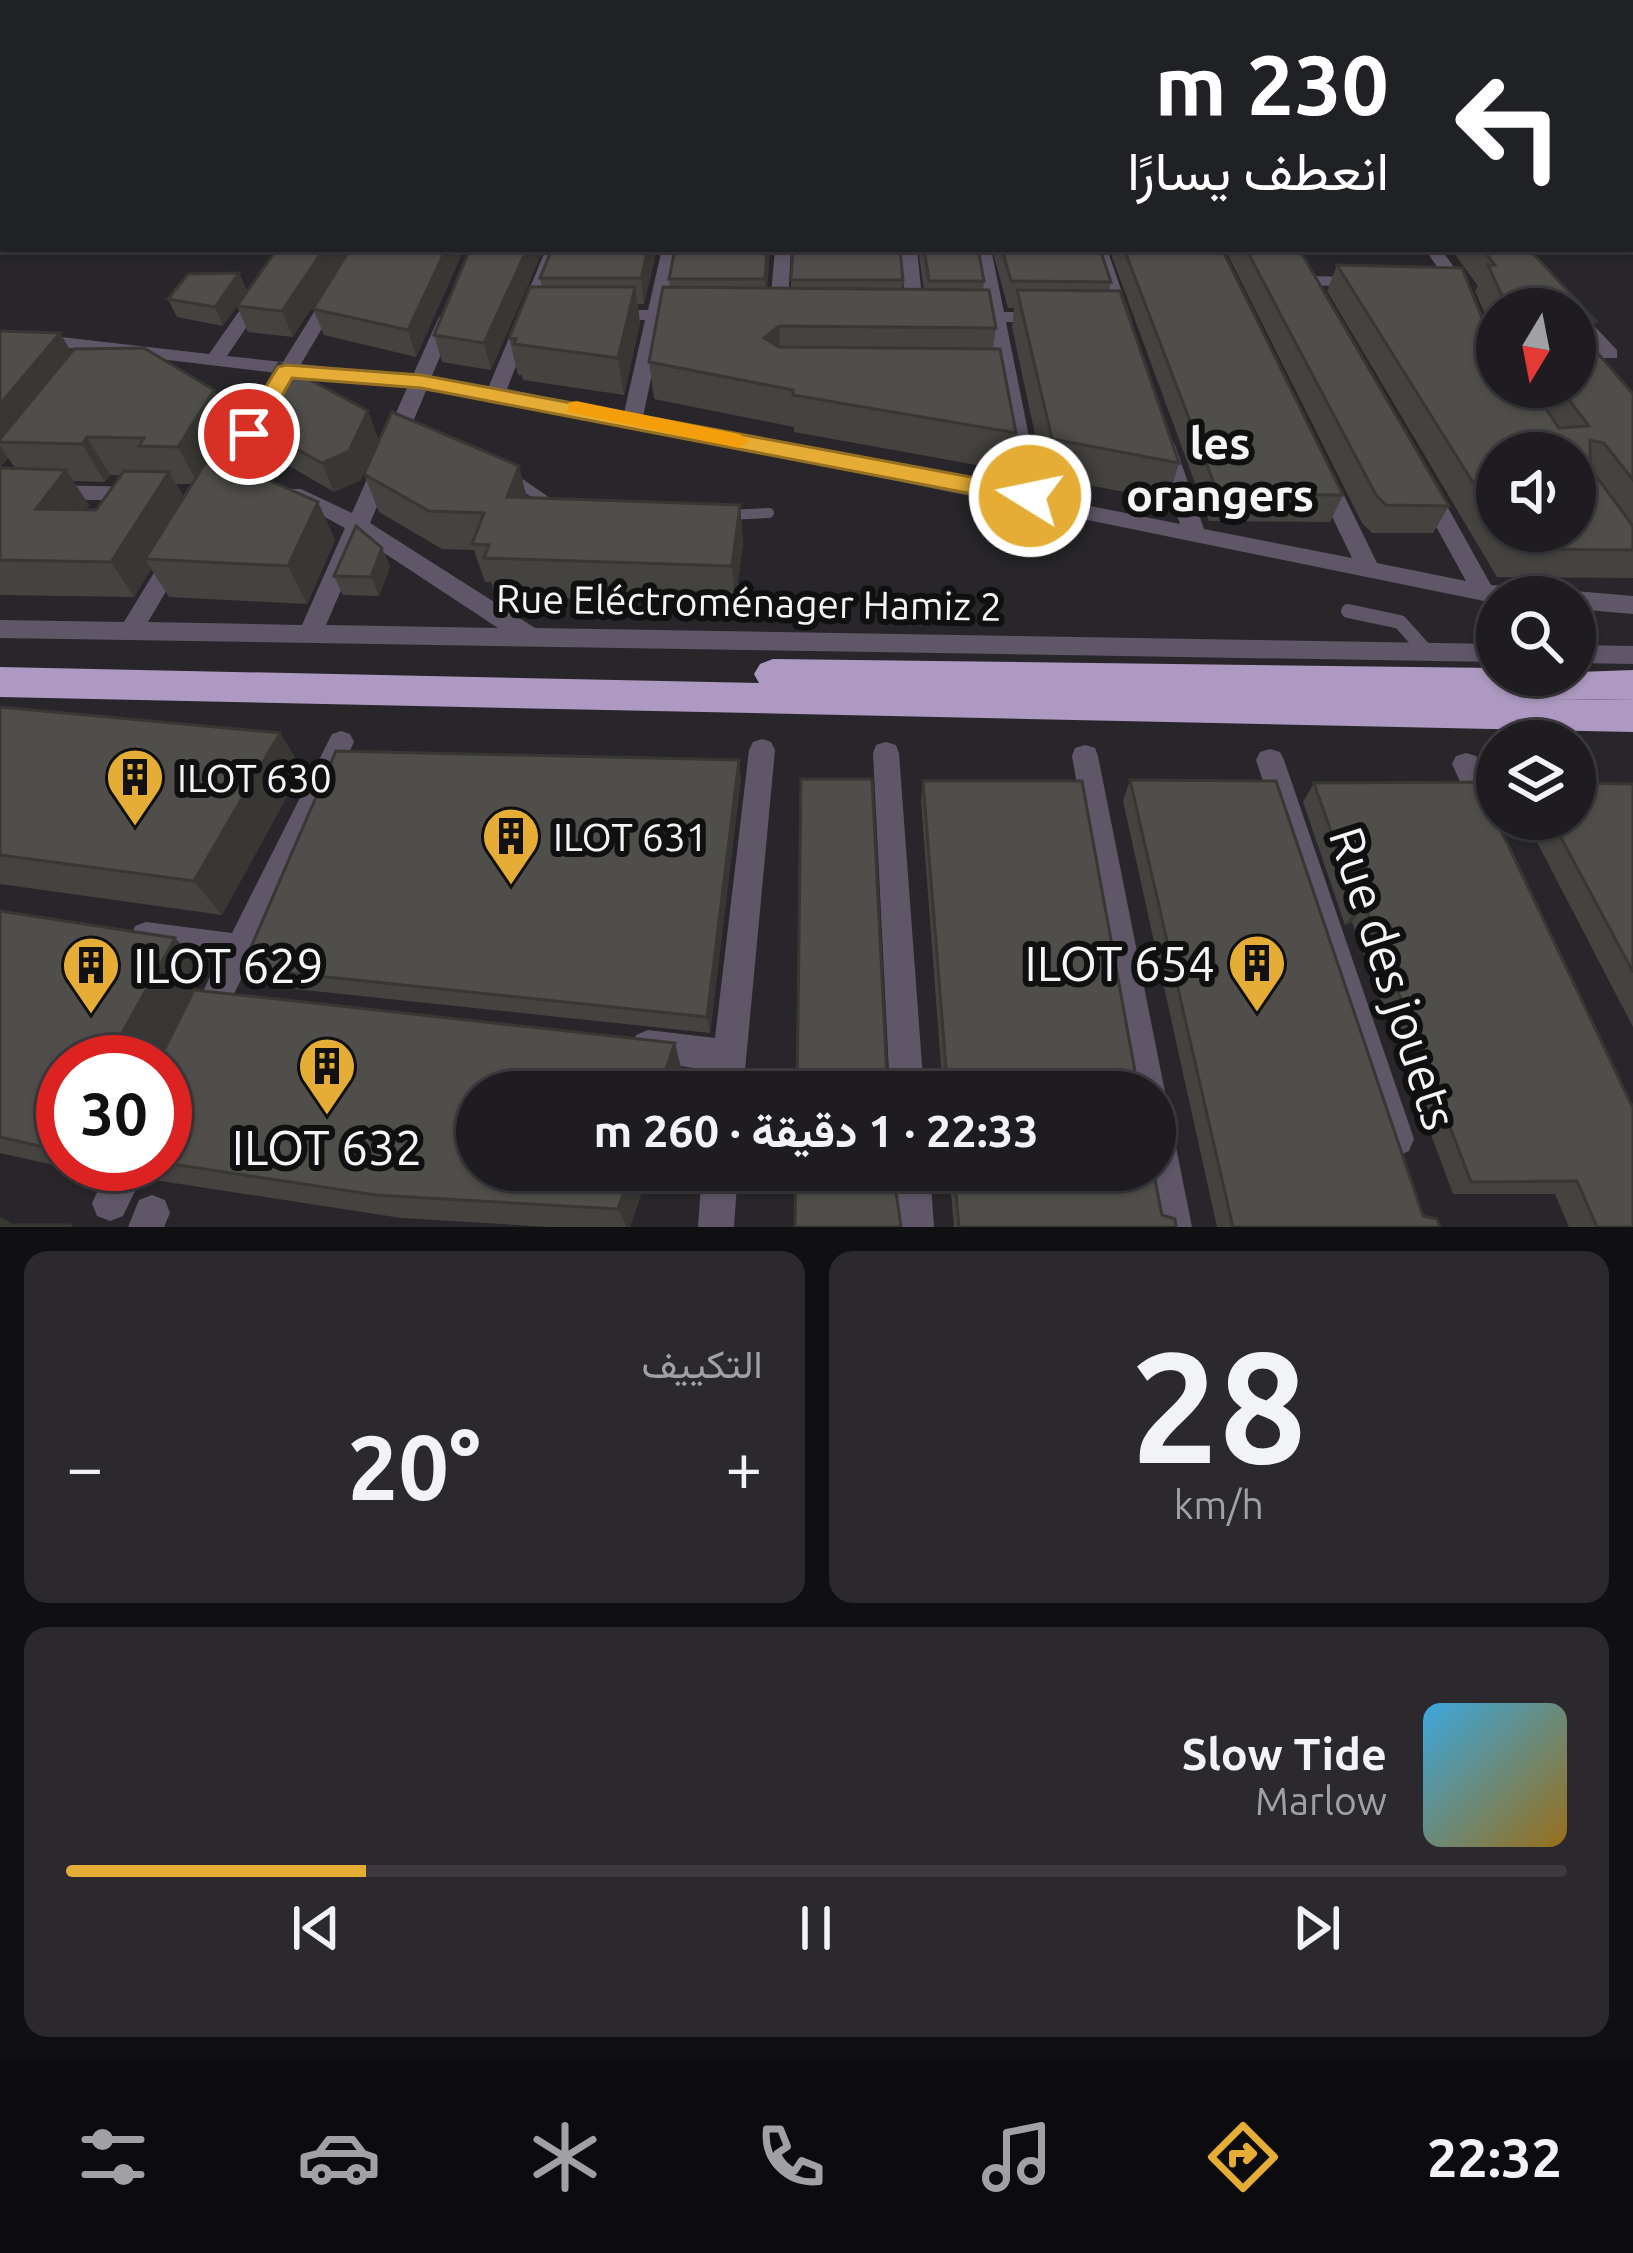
<!DOCTYPE html>
<html lang="ar">
<meta charset="utf-8">
<style>
:root{--surface:#1e1c20;--page:#2b292d;--text:#f1f3f6;--muted:#a1a1a5;--line:#3c3a3e;--accent:#e5ad35}
body{margin:0;font-family:Ubuntu,Vazirmatn,sans-serif;background:var(--page);color:var(--text);direction:rtl;height:100vh;display:flex;flex-direction:column;font-size:45px;white-space:nowrap}
*{box-sizing:border-box;margin:0}
p{font-size:39px;color:var(--muted)}
.icon{flex:none;width:66px;height:66px;fill:none;stroke:currentColor;stroke-width:2;stroke-linecap:round;stroke-linejoin:round}
.map{position:relative;height:1227px;overflow:hidden;direction:ltr}
.sheet{display:flex;flex-direction:column;gap:24px;padding:24px;background:#100f12;flex:1}
.sheet>*{flex:none}
.top-card{position:absolute;left:0px;top:0px;width:1635px;height:252px;box-shadow:0 3px 9px #0004,0 0 0 3px var(--line);direction:rtl;background:#202124;color:#fff;overflow:hidden}
.needle{width:78px;rotate:190deg}
.tools{position:absolute;left:1476px;top:288px;display:grid;gap:24px}
.tools a{display:grid;place-items:center;width:120px;height:120px;border-radius:50%;background:var(--surface);box-shadow:0 3px 9px #0004,0 0 0 3px var(--line);font-size:60px}
.speed{position:absolute;left:36px;top:1035px;display:flex;gap:24px;font-size:60px;font-weight:700;text-align:center}
.speed>*{display:grid;place-content:center;width:156px;height:156px;border-radius:50%;background:var(--surface);box-shadow:0 3px 9px #0004,0 0 0 3px var(--line);line-height:1}
.speed .limit{border:18px solid #d22;background:#fff;color:#111}
.pin{position:absolute;display:grid;place-items:center;width:102px;height:102px;color:#fff;margin:-51px;border:6px solid #fff;border-radius:50%;box-shadow:0 3px 12px #0007}
.me{position:absolute;width:132px;margin:-66px;rotate:280deg;stroke-linejoin:round;filter:drop-shadow(0 0 9px #0008)}
.turn{display:flex;align-items:center;gap:42px;height:252px;padding:0 48px;font-size:54px}
.turn .icon{width:156px;height:156px;stroke-width:2.5}
.turn b{display:block;font-size:84px;line-height:102px}
.big{font-size:90px;font-weight:700;line-height:1.1}
.sheet .widget{flex:1;display:flex;flex-direction:column;justify-content:center;gap:18px;min-width:0;padding:0 42px;border-radius:24px;background:var(--page)}
.sheet .dial{align-items:center;gap:0}
.dial b{font-size:156px;line-height:1}
.song{display:flex;align-items:center;gap:36px}
.cover{width:144px;height:144px;border-radius:18px;background:linear-gradient(135deg,hsl(200 70% 55%),hsl(40 70% 35%))}
.played{height:12px;border-radius:6px;background:linear-gradient(90deg,var(--accent) 20%,var(--line) 20%)}
.keys{display:flex;justify-content:space-around;direction:ltr}
.heat{display:flex;justify-content:space-between;align-items:center;font-size:66px;direction:ltr}
.sheet .tiles{flex:1;display:grid;gap:24px;grid-template-columns:1fr 1fr}
.widget:last-child{grid-column:span 2}
.trip{position:absolute;left:456px;top:1071px;width:720px;height:120px;border-radius:60px;background:var(--surface);box-shadow:0 3px 9px #0004,0 0 0 3px var(--line);font-weight:700;line-height:120px;text-align:center;direction:rtl}
.tab-bar{display:flex;height:192px;justify-content:space-around;align-items:center;background:#0c0b0d;color:var(--muted)}
.tab-bar .icon{width:84px;height:84px}
.tab-bar .on{color:var(--accent)}
.tab-bar b{font-size:54px;color:var(--text)}
.map>svg:first-child{display:block}
.lines{fill:none;stroke-linecap:round;stroke-linejoin:round}
.path{stroke:#6c6b6e;stroke-width:3;stroke-dasharray:4.5 3;stroke-linecap:butt}
.lane-far1{stroke:#5f5768;stroke-width:10}
.lane{stroke:#5f5768;stroke-width:14}
.street{fill:#5f5768;fill-rule:evenodd}
.highway{fill:#ad99c1;fill-rule:evenodd}
.wall{fill:#454340;fill-rule:evenodd}
.shaded-wall{fill:#383734}
.building{fill:#504e4a;stroke:#383734;stroke-width:3}
.route{fill:#e5ad35;stroke:#957022;stroke-width:3}
.slow{fill:#f59e0b}
.labels{text-anchor:middle;dominant-baseline:central;stroke-width:12;stroke-linejoin:round;paint-order:stroke}
.street-label{font-size:39px;fill:#f5f4f7;stroke:#101011}
.poi-label{font-size:39px;fill:#f5f4f7;stroke:#101011;text-anchor:start}
.quarter-label{font-size:45px;font-weight:bold;fill:#f5f4f7;stroke:#101011}
.near-poi-label{font-size:48px;fill:#f5f4f7;stroke:#101011;text-anchor:end}
.near-street-label{font-size:48px;fill:#f5f4f7;stroke:#101011}
</style>
<div class="map">
<svg width="1633" height="1227" viewBox="0 0 1633 1227">
<rect width="100%" height="100%" fill="#28262a"/>
<g class="lines">
<path class="path" d="M1479,0L1523,3"/>
<g class="lane-far1">
<path d="M511,477L553,506"/>
<path d="M727,515L769,513"/>
</g>
<path class="lane" d="M1348,611L1400,622L1426,651"/>
<g class="street">
<rect x="0" y="13" width="3" height="6"/>
<path d="M3,57V66L0,67V58Z"/>
<path d="M283,249H299L227,356L283,362L353,249H369L301,364L412,377L439,317L448,312L457,317L430,380L489,386L546,249H562L507,389L624,413L645,320H609L600,315L609,310H648L662,249H678L666,310H688L697,315L688,320H663L643,417L1018,491L988,322H963L954,317L963,312H986L975,249H991L1004,312H1042L1051,317L1042,322H1006L1041,496L1180,524L1155,445L1165,439L1175,445L1204,529L1352,558L1314,479L1325,472L1336,479L1377,563L1466,581L1416,490L1427,483L1438,490L1491,585L1535,588L1547,597H1497V603L1484,601L496,399L426,391L370,523L535,628L1497,644V662L0,638V620L124,622L169,548L177,546L188,554L148,622L302,625L345,528L282,494L285,489H301L352,513L407,388L295,375L225,493L217,495L206,488L277,373L0,340V330L209,354ZM363,539L498,628L326,625Z"/>
<path d="M775,249H791L787,316L778,321L769,316Z"/>
<path d="M901,249H917L924,316L915,321L906,316Z"/>
<path d="M1091,249H1107L1132,321L1129,325H1117L1114,321Z"/>
<path d="M1425,249H1441L1471,291L1468,295H1456Z"/>
<path d="M1306,276L1364,277L1373,282L1364,287L1300,285V277Z"/>
<path d="M1575,311L1581,312L1617,350V358H1603L1575,327Z"/>
<path d="M0,484L142,487L153,494L142,501L0,498Z"/>
<path d="M1575,591L1633,596V614L1575,609V597H1565Z"/>
<path d="M1575,645L1633,646V664L1575,663Z"/>
<path d="M341,731L350,734L354,742L216,1032L205,1037L194,1032L189,1021L218,960L135,946L131,936L135,926L146,922L232,933L332,734Z"/>
<path d="M762,739L771,742L775,750L743,1092H709L712,1071L636,1059L631,1047L636,1035L648,1030L715,1038L749,750L753,742Z"/>
<path d="M886,742L896,745L899,753L924,1092H890L873,753L876,745Z"/>
<path d="M1085,745L1095,748L1098,756L1165,1092L1155,1106V1092H1131L1072,756L1075,748Z"/>
<path d="M1270,749L1280,752L1284,760L1414,1139L1409,1151L1397,1156L1385,1151L1380,1139L1256,760L1260,752Z"/>
<path d="M1466,753L1476,756C1486,778 1496,797 1498,820L1488,823L1478,820L1452,764L1456,756Z"/>
<path d="M1155,1110L1167,1115L1172,1127L1192,1227H1156L1145,1170H1155Z"/>
<path d="M111,1164H148L123,1216L110,1221L97,1216L92,1203Z"/>
<path d="M702,1170H738L734,1227H698Z"/>
<path d="M894,1170H930L934,1227H898Z"/>
<path d="M152,1195L165,1200L170,1213L164,1227H128L139,1200Z"/>
</g>
<path class="highway" d="M773,659L1497,668V675L1633,670V700L1556,699L1633,700V732L0,697V667L759,683L754,674L760,664Z"/>
</g>
<g class="wall">
<path d="M277,249L293,337L248,332L237,306L223,326L177,317L168,299L239,273L247,291Z"/>
<path d="M350,249H464L416,357L324,335L313,309Z"/>
<path d="M470,249L491,370L442,362L434,335Z"/>
<path d="M657,249L644,304H638L640,323L624,395L523,380L522,375H518L509,338L542,287L540,278Z"/>
<path d="M770,249L767,288L791,289V280H903L902,290H924L918,249H978L984,281L983,290L996,328L993,349L1016,433L1010,471L794,432V427L654,399L649,362L670,288L669,279Z"/>
<path d="M992,249H1100L1111,282L1109,291L1179,463L1168,500L1044,477L1012,327L1014,308H1008Z"/>
<path d="M1109,249H1222L1343,495L1330,522L1209,521Z"/>
<path d="M1225,249H1299L1449,506L1433,533H1372L1362,523Z"/>
<path d="M1451,249H1529L1596,321L1586,339L1633,394V578L1497,577L1327,291L1337,265L1486,328L1497,346V341L1475,291L1478,286ZM1497,309H1575V387H1497ZM1497,453L1575,531H1497Z"/>
<path d="M0,331L60,333L71,352L214,390L232,428L211,463L318,502L335,540L307,604L169,597L151,569L134,597L0,595ZM8,458L16,469L0,468ZM110,475H121L96,510H85L89,505L73,481L105,482ZM176,484H192L184,498Z"/>
<path d="M246,421L361,480L334,492L260,449Z"/>
<path d="M519,466L527,498L740,505L743,543L735,604L496,596L491,582H485L474,550L442,549L379,512L364,474Z"/>
<path d="M382,548L390,567L379,596L343,595L334,576Z"/>
<path d="M0,707L280,733L302,769L222,915L0,884Z"/>
<path d="M741,778L710,1033L257,985L242,968Z"/>
<path d="M1130,780L1423,1216L1440,1227H1217L1123,801Z"/>
<path d="M923,781L1136,1077L1149,1092H943L921,801Z"/>
<path d="M1314,783L1633,1227H1569L1555,1194H1453L1352,922L1345,925L1303,802Z"/>
<path d="M1633,784V1027L1525,819H1575Z"/>
<path d="M0,911L205,970L195,990L682,1072L676,1092H477L649,1170L630,1227H550L401,1218L148,1179L125,1164H165V1062H63V1164H103L98,1175L0,1153Z"/>
<path d="M949,1170H1153L1162,1215L1176,1227H954Z"/>
</g>
<g class="shaded-wall">
<path d="M324,249H350L293,337L282,311Z"/>
<path d="M446,249H464L416,357L408,330Z"/>
<path d="M527,249H544L491,370L484,343Z"/>
<path d="M648,249H657L644,304L641,278Z"/>
<path d="M767,249H770L766,305L765,279Z"/>
<path d="M239,273L247,292L223,326L215,307Z"/>
<path d="M635,287L640,323L624,395L618,358Z"/>
<path d="M779,326L780,362L764,338Z"/>
<path d="M60,333L80,367L0,442V404Z"/>
<path d="M214,390L232,428L198,484L178,447Z"/>
<path d="M368,411L379,440L361,480L334,492L322,463Z"/>
<path d="M87,437L110,475L105,482L82,444Z"/>
<path d="M0,445L8,458L0,468Z"/>
<path d="M519,466L528,504L507,497Z"/>
<path d="M66,470L89,505L60,544L36,509Z"/>
<path d="M169,472L189,507L145,559L151,569L134,597L111,562Z"/>
<path d="M318,502L335,540L307,604L288,566Z"/>
<path d="M740,505L743,543L735,604L732,566Z"/>
<path d="M382,548L390,567L379,596L371,577Z"/>
<path d="M280,733L302,769L222,915L194,881Z"/>
<path d="M739,760L741,778L710,1033L707,1017Z"/>
<path d="M1365,905L1352,922L1345,925L1358,908Z"/>
<path d="M175,938L205,970L157,1062H106Z"/>
<path d="M675,1043L682,1072L676,1092H658Z"/>
<path d="M80,1164H103L98,1175Z"/>
<path d="M631,1170H649L630,1227H627L618,1209Z"/>
<path d="M0,1217L12,1223L11,1227H0Z"/>
</g>
<g class="building">
<path d="M454,0H1234L1236,3H452Z"/>
<path d="M277,249H324L282,311L237,306Z"/>
<path d="M350,249H446L408,330L313,309Z"/>
<path d="M470,249H527L484,343L434,335Z"/>
<path d="M552,249H648L641,278H540Z"/>
<path d="M675,249H767L765,279H669Z"/>
<path d="M793,249H900L903,280H791Z"/>
<path d="M924,249H978L984,281H929Z"/>
<path d="M1002,249H1100L1111,282L1011,281Z"/>
<path d="M1124,249H1222L1343,495L1218,494Z"/>
<path d="M1246,249H1299L1449,506L1386,505L1376,495Z"/>
<path d="M1482,249H1529L1596,321H1575V309H1508L1488,265H1495Z"/>
<path d="M1337,265L1462,268L1486,328L1497,346V387H1531L1559,428L1589,426L1559,387H1575V327L1633,394V480L1604,443L1590,440V468L1633,526V550L1514,549L1503,531H1575V453H1497V521Z"/>
<path d="M239,273L215,307L168,299L188,274Z"/>
<path d="M530,287H635L618,358L514,344L516,339L509,338Z"/>
<path d="M663,287L989,290L996,328L779,326L764,338L779,347L1000,349L1016,433L793,395V390L649,362Z"/>
<path d="M1017,290L1120,291L1179,463L1052,439Z"/>
<path d="M0,331L60,333L0,404Z"/>
<path d="M144,348L214,390L178,447L139,446L144,438L87,437L82,444L0,442V439L74,349Z"/>
<path d="M279,363L368,411L349,451L322,463L246,421Z"/>
<path d="M392,412L519,466L507,497L740,505L732,566L484,558L489,545L472,544L484,513L429,511L364,474Z"/>
<path d="M206,462L229,463L318,502L288,566L145,559Z"/>
<path d="M0,468L66,470L36,509L96,510L124,471L169,472L111,562L0,560Z"/>
<path d="M356,526L382,548L371,577L334,576Z"/>
<path d="M0,707L280,733L194,881L0,855Z"/>
<path d="M336,751L739,760L707,1017L242,968Z"/>
<path d="M801,779H872L887,1078L896,1082L897,1092H797Z"/>
<path d="M1130,780L1276,781L1423,1216L1437,1219L1440,1227H1233Z"/>
<path d="M923,781H1082L1136,1077L1147,1081L1149,1092H948Z"/>
<path d="M1478,782L1633,1108V1227H1597L1577,1181L1471,1182L1365,905L1358,908L1314,783Z"/>
<path d="M1575,783L1633,784V972L1551,819H1575Z"/>
<path d="M0,911L175,938L106,1062H63V1139L57,1150L0,1137Z"/>
<path d="M194,990L675,1043L658,1092H477V1170H631L618,1209L376,1195L165,1163V1062H158Z"/>
<path d="M1155,1121L1161,1151L1155,1154Z"/>
<path d="M796,1170H893L901,1227H795Z"/>
<path d="M954,1170H1153L1162,1215L1175,1219L1176,1227H959Z"/>
<rect x="0" y="1225" width="70" height="2"/>
</g>
<path class="route" d="M286,365L421,375L1030,488L1043,496L1030,505L421,388L292,378L257,439H241L237,434L278,367Z"/>
<path class="slow" d="M576,401L739,434L750,441L739,448L568,412V403Z"/>
<defs>
<g id="building-pin" transform="scale(3)"><path d="M0 17L-7.5 6A9.5 9.5 0 1 1 7.5 6Z" fill="#e5ad35" stroke="#101011"/><path d="M-4-6H4V6H1V3H-1V6H-4ZM-2.5-4.3h1.7v1.8h-1.7ZM.8-4.3h1.7v1.8H.8ZM-2.5-1h1.7V.8h-1.7ZM.8-1h1.7V.8H.8Z" fill="#111"/></g>
</defs>
<g fill-rule="evenodd">
<use href="#building-pin" x="135" y="777"/>
<use href="#building-pin" x="511" y="836"/>
<use href="#building-pin" x="1257" y="963"/>
<use href="#building-pin" x="91" y="965"/>
<use href="#building-pin" x="327" y="1066"/>
</g>
<g class="labels">
<g class="street-label">
<text transform="translate(749 602) rotate(1)">Rue Eléctroménager Hamiz 2</text>
</g>
<g class="poi-label">
<text x="177" y="777">ILOT 630</text>
<text x="553" y="836">ILOT 631</text>
</g>
<g class="quarter-label">
<text x="1220" y="442">les<tspan x="1220" dy="52">orangers</tspan></text>
</g>
<g class="near-poi-label">
<text x="1215" y="963">ILOT 654</text>
<text x="133" y="965" text-anchor="start">ILOT 629</text>
<text x="327" y="1147" text-anchor="middle">ILOT 632</text>
</g>
<g class="near-street-label">
<text transform="translate(1394 978) rotate(72)">Rue des jouets</text>
</g>
</g>
</svg>
<div class="tools">
<a><svg class="needle" viewBox="-14 -14 28 28"><path d="M0-13l5 13h-10z" fill="#e53935"/><path d="M0 13l5-13h-10z" fill="#a1a1a5"/></svg></a>
<a><svg class="icon" aria-label="sound" viewBox="0 0 24 24"><path d="M4 9h4l5-4v14l-5-4H4zM17 9q2 3 0 6"/></svg></a>
<a><svg class="icon" aria-label="search" viewBox="0 0 24 24"><circle cx="10" cy="10" r="6"/><path d="M15 15l6 6"/></svg></a>
<a><svg class="icon" aria-label="layers" viewBox="0 0 24 24"><path d="M12 4l9 5-9 5-9-5zM3 14l9 5 9-5"/></svg></a>
</div>
<div class="speed"><div class="limit">30</div></div>
<div class="pin" style="left:249px;top:434px;background:#d93025"><svg class="icon" aria-label="arrive" viewBox="0 0 24 24"><path d="M6 21V4h12l-3 4 3 4H6"/></svg></div>
<svg class="me" style="left:1030px;top:496px" viewBox="-20 -20 40 40"><circle r="17" fill="#e5ad35" stroke="#fff" stroke-width="3"/><path d="M0-11L8 9 0 5-8 9z" fill="#fff"/></svg>
<div class="trip">22:33 · 1 دقيقة · 260 m</div>
<div class="top-card">
<div class="turn"><svg class="icon" aria-label="left" viewBox="0 0 24 24"><path d="M17 20v-9H6M10 6l-5 5 5 5"/></svg><div><b>230 m</b>انعطف يسارًا</div></div>
</div>
</div>
<section class="sheet">
<div class="tiles">
<div class="widget dial"><b>28</b><p>km/h</p></div>
<div class="widget"><p>التكييف</p>
<div class="heat"><a>−</a><b class="big">20°</b><a>+</a></div>
</div>
<div class="widget">
<div class="song"><i class="cover"></i><div><b>Slow Tide</b><p>Marlow</p></div></div>
<div class="played"></div>
<div class="keys"><svg class="icon" aria-label="previous" viewBox="0 0 24 24"><path d="M18 5L8 12l10 7zM5 5v14"/></svg><svg class="icon" aria-label="pause" viewBox="0 0 24 24"><path d="M8 5v14M16 5v14"/></svg><svg class="icon" aria-label="next" viewBox="0 0 24 24"><path d="M6 5l10 7-10 7zM19 5v14"/></svg></div>
</div>
</div>
</section>
<nav class="tab-bar">
<b>22:32</b>
<svg class="icon on" aria-label="directions" viewBox="0 0 24 24"><path d="M12 3l9 9-9 9-9-9zM9 14v-3h6M13 9l2 2-2 2"/></svg>
<svg class="icon" aria-label="music" viewBox="0 0 24 24"><path d="M9 18V5l10-2v13"/><circle cx="6" cy="18" r="3"/><circle cx="16" cy="16" r="3"/></svg>
<svg class="icon" aria-label="phone" viewBox="0 0 24 24"><path d="M5 4h4l2 5-3 2q2 4 5 5l2-3 5 2v4C11 20 4 13 5 4z"/></svg>
<svg class="icon" aria-label="climate" viewBox="0 0 24 24"><path d="M12 3v18M4 7l16 10M4 17L20 7"/></svg>
<svg class="icon" aria-label="car" viewBox="0 0 24 24"><path d="M5 17H2v-5l4-1 3-4h7l3 4 3 1v5h-3M9 17h6M6 11h13"/><circle cx="7" cy="17" r="2"/><circle cx="17" cy="17" r="2"/></svg>
<svg class="icon" aria-label="filters" viewBox="0 0 24 24"><path d="M4 7h16M4 17h16"/><circle cx="9" cy="7" r="2"/><circle cx="15" cy="17" r="2"/></svg>
</nav>
